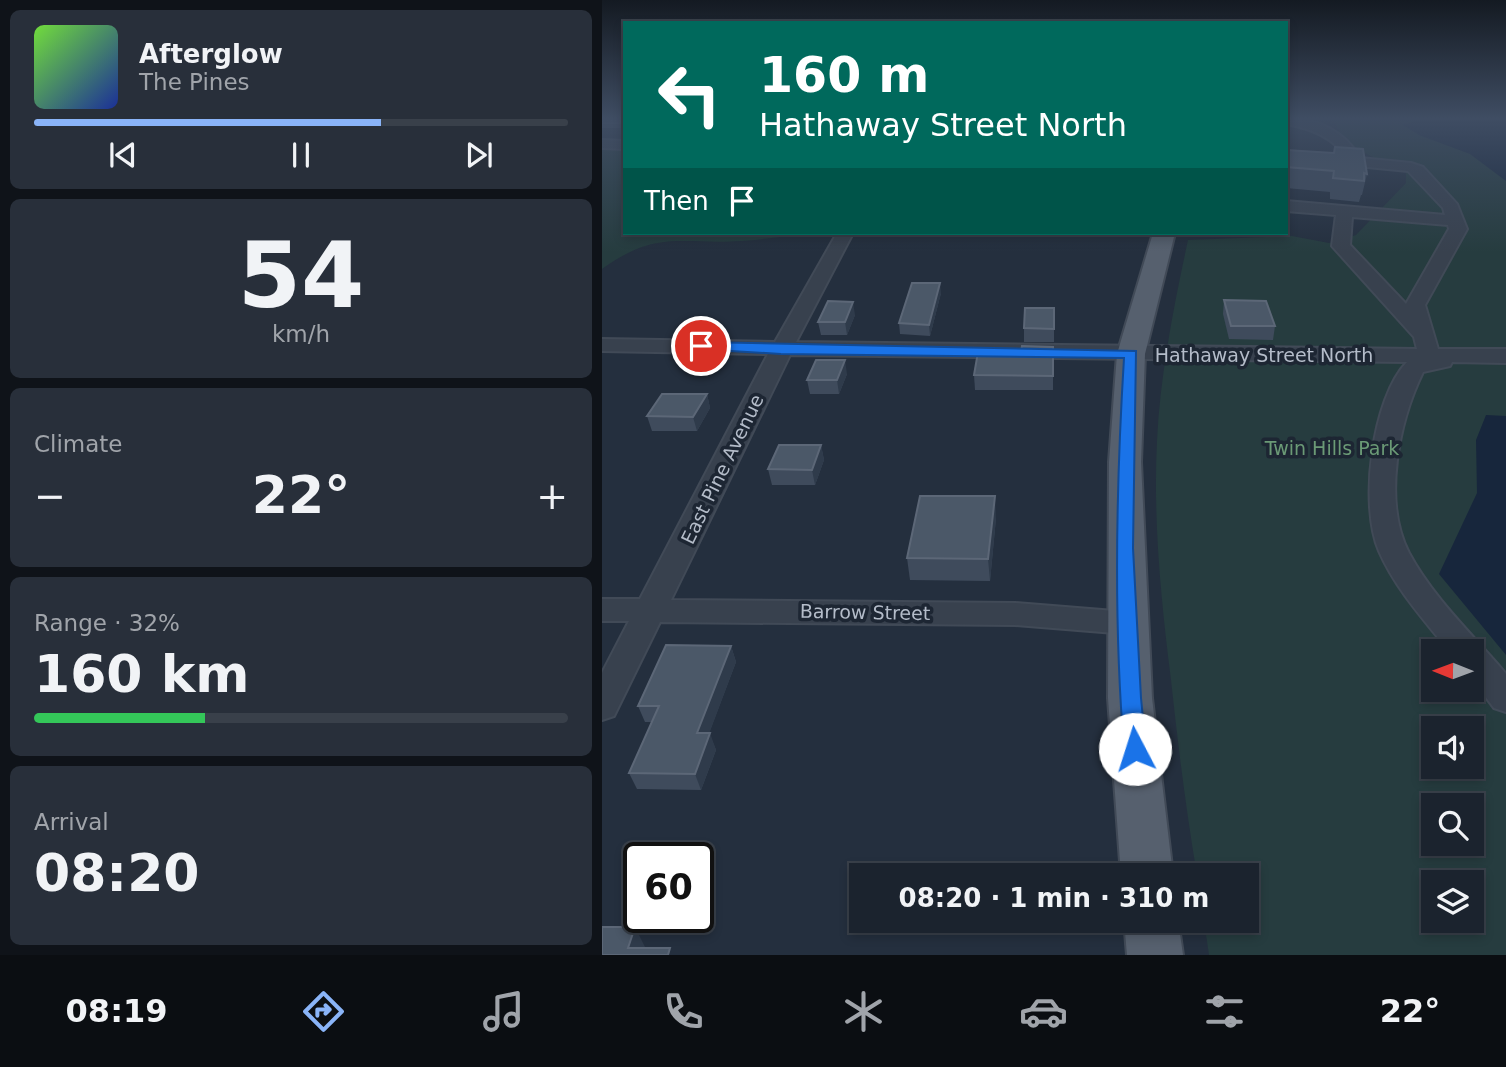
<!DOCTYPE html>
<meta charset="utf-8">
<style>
:root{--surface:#1b232e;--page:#282f3a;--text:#f1f3f6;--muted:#a0a4aa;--line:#39404a;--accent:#8ab4f8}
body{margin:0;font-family:"DejaVu Sans",sans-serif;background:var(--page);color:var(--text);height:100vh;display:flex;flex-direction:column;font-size:26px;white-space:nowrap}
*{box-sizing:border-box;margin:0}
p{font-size:23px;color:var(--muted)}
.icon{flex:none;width:38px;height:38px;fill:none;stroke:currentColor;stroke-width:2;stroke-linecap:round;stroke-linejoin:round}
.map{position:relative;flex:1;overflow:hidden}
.side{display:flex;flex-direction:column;gap:10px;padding:10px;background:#0f1319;width:602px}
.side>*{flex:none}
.top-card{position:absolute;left:21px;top:21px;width:665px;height:214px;border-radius:0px;box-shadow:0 4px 10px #0003,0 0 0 2px var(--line);background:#00695c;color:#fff;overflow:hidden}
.needle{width:46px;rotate:271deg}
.controls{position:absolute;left:819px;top:639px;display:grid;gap:14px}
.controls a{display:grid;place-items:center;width:63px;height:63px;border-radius:0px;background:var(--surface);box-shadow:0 4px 10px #0003,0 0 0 2px var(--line);font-size:35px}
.speed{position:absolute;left:21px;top:842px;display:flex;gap:14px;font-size:35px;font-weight:700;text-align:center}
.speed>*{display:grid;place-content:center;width:91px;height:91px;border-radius:50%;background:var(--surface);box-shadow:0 4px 10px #0003,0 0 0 2px var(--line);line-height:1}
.speed .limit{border:4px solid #111;border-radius:10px;background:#fff;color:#111}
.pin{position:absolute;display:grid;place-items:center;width:60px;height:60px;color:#fff;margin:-30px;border:4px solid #fff;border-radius:50%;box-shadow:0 2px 7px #0007}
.me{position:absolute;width:77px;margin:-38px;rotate:355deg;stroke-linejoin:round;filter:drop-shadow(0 0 5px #0008)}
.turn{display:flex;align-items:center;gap:24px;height:147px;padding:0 21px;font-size:32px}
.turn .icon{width:91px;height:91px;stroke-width:2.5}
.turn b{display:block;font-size:49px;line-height:60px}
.then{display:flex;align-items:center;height:66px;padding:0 21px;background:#0003;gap:14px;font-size:26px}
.big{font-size:52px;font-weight:600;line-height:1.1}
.side .card{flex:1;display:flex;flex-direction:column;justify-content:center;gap:10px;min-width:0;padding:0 24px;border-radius:10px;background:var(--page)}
.side .dial{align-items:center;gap:0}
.dial b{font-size:91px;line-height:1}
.song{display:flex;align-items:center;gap:21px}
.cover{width:84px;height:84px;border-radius:10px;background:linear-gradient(135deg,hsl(100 70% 55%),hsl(230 70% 35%))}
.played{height:7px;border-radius:4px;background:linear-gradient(90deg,var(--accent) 65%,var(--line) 65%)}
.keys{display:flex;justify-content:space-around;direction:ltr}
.heat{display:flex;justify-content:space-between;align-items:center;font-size:38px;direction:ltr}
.charge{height:10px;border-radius:5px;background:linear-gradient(90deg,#34c759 32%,var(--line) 0)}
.trip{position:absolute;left:247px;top:863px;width:410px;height:70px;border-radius:0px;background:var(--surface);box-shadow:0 4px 10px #0003,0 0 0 2px var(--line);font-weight:600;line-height:70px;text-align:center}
.menu{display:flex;height:112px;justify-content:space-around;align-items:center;background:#0b0e12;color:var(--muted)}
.menu .icon{width:49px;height:49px}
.menu .on{color:var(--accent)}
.menu b{font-size:32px;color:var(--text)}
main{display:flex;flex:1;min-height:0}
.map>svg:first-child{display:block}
.green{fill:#263c3f;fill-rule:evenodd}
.water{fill:#17263c}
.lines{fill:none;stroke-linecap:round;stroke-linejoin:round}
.minor-casing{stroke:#414a57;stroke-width:4}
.major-casing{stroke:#414a57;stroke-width:4}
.minor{fill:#38414e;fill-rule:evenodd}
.major{fill:#56606e;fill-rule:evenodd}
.wall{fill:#3f4b5c}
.shaded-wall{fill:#2f3b4b}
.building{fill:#4b5868;stroke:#5c6777;stroke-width:2}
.route{fill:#1a73e8;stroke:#114b97;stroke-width:2}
.labels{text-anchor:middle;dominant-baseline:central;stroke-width:7;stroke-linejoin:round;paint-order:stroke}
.street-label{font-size:19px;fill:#b4bcc9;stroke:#1d2633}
.park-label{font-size:19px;fill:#6b9a76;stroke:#1d2633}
</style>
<main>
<section class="side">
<div class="card">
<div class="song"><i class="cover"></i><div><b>Afterglow</b><p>The Pines</p></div></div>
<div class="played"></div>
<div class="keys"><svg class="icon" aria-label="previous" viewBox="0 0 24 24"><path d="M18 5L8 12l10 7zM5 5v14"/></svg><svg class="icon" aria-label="pause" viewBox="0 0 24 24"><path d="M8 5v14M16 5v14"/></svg><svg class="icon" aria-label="next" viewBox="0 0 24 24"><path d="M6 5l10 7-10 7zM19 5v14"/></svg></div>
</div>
<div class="card dial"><b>54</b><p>km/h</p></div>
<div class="card"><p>Climate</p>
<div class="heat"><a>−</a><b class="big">22°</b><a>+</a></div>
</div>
<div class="card"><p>Range · 32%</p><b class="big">160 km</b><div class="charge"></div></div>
<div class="card"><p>Arrival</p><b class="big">08:20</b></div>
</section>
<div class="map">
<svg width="904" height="955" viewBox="0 0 904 955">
<rect width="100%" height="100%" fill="#242f3e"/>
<g class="green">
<path d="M731,118H904V955H607L602,921L644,920V875H595C584,810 576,745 569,680C559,600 551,520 555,441C558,375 572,305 586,240L690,236L727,243L754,235L804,183V169C777,161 740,148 731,118ZM831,651H870V690H831ZM831,728H870V766H831ZM831,805H870V844H831ZM831,882H870V920H831Z"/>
<path d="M0,148H23V233H217C191,235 166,239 140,241C78,245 56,229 0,269Z"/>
</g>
<g class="water">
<path d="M835,118H904V181L868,154L817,135L801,125L812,121Z"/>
<path d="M884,415L904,416V655L837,574L875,493L874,440Z"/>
</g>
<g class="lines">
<g class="minor-casing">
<g id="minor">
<path d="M684,118C714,118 743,131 758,158L809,163L821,167L855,204L865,229L823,305L836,349H904V363L850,362L848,366L821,372C797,421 780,501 807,553C831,598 872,636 904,674V712L892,708L870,679V651H847C822,620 793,588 777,551C757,505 770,398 805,362L188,355L69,600L413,603L525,612L536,615L541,623L536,631L525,634L413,625L58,622L12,716L0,720V673L27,621H0V599H38L166,354L0,351V339L173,342L235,233H251L194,342L815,349L812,337L730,246L734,215L684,211V201L843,215L841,208L806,171L684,159V151L743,156C730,136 707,128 684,124ZM750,217L846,225L847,229L804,304L748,245Z"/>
<path d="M0,140L23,141V149L0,148Z"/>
</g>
</g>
<g class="major-casing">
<g id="major">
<path d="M551,233H573L543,354L539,462L550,698L571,875H519L506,698L507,462L515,354Z"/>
<path d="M522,920H576L581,955H525Z"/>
</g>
</g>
<use href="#minor" class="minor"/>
<use href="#major" class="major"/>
</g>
<g class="wall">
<path d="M0,118H23V124L18,128H0Z"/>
<path d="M733,147L765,174L760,195H759L757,202L728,199V192L684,188V150L732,153Z"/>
<path d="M339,293L328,336L298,334L297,323Z"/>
<path d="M622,300L673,326L671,340L627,339L621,314Z"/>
<path d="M452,308V342H422V328Z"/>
<path d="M253,315L245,335H219L216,322Z"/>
<path d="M451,347V390H373L372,375L419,353Z"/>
<path d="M245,374L237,394H208L205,380Z"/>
<path d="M105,394L108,408L95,431H50L45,416Z"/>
<path d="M219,445L222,460L213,485H170L166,469Z"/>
<path d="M394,518L388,581L308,580L305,558Z"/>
<path d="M129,646L134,662L107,733L114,750L99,790L35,789L27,773L50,722H43L36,706Z"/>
</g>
<g class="shaded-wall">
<path d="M23,119V124L18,128L17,123Z"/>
<path d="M338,283L339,293L328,336L327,325Z"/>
<path d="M251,302L253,315L245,335L243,322Z"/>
<path d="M243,360L245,374L237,394L235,380Z"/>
<path d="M105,394L108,408L95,431L91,417Z"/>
<path d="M219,445L222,460L213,485L210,470Z"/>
<path d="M393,496L394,518L388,581L386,559Z"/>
<path d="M129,646L134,662L101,750L95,733Z"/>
<path d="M108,733L114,750L99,790L93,774Z"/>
<path d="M33,927L45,951L26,948Z"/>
</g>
<g class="building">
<path d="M0,118H23V119L17,123H0Z"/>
<path d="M733,147L761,149L765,174L762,173V181L731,178L732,171L684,167V150L732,153Z"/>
<path d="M310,283H338L327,325L297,323Z"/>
<path d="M622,300L664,301L673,326H629Z"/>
<path d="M226,301L251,302L243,322H216Z"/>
<path d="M423,308H452V329L422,328Z"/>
<path d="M420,346L451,347V376L372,375L376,352L419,353Z"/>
<path d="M214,360H243L235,380H205Z"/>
<path d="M60,394H105L91,417L45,416Z"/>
<path d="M177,445H219L210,470L166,469Z"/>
<path d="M318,496H393L386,559L305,558Z"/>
<path d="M64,645L129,646L95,733H108L93,774L27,773L57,706H36Z"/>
<path d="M0,927H33L26,948H68L66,955H0Z"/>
</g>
<linearGradient id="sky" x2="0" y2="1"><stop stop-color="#141a22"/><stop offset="0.47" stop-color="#3f4d63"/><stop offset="1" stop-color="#3f4d63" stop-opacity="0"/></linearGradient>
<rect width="904" height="252" fill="url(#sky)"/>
<path class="route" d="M99,342L534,351L531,548L539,698L544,749L541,755L533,758L525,755L522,749C511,618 514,488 522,358L179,354L95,349L93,346Z"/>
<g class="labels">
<g class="street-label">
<text x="662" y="355">Hathaway Street North</text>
<text transform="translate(120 469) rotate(-64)">East Pine Avenue</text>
<text transform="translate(263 612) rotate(1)">Barrow Street</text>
</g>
<g class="park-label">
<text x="730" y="448">Twin Hills Park</text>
</g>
</g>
</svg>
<div class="controls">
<a><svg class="needle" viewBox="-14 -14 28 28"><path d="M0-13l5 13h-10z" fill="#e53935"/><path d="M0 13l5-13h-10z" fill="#a0a4aa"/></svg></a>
<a><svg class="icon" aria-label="sound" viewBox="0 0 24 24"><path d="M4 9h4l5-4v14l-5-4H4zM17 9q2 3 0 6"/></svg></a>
<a><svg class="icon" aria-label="search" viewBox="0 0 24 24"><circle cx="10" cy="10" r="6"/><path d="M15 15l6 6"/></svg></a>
<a><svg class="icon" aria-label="layers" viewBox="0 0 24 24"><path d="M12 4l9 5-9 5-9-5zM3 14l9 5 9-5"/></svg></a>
</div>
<div class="speed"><div class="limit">60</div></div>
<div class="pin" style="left:99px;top:346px;background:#d93025"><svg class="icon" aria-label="arrive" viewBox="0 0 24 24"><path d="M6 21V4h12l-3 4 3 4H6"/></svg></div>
<svg class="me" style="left:533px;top:749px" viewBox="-20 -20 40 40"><circle r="19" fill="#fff"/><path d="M0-13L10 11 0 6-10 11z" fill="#1a73e8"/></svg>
<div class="trip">08:20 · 1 min · 310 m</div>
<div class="top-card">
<div class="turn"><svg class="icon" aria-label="left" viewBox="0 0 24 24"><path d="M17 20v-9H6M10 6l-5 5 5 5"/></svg><div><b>160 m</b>Hathaway Street North</div></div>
<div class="then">Then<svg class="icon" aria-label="arrive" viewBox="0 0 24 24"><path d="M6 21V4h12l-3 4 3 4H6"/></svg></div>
</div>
</div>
</main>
<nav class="menu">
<b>08:19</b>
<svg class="icon on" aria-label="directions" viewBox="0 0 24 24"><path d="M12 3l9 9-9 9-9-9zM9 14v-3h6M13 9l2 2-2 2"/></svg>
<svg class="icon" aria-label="music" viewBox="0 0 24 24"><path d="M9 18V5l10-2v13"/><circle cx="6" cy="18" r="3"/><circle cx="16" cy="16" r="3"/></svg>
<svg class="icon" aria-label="phone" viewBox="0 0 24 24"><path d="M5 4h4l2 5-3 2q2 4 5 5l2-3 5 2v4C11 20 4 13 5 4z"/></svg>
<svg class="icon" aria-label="climate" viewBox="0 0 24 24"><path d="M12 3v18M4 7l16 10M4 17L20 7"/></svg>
<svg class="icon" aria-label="car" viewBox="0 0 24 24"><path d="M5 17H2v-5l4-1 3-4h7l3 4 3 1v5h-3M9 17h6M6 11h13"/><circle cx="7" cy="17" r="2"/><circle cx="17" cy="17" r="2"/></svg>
<svg class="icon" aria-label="filters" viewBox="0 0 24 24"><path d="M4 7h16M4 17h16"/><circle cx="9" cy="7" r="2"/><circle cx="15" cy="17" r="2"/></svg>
<b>22°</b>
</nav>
